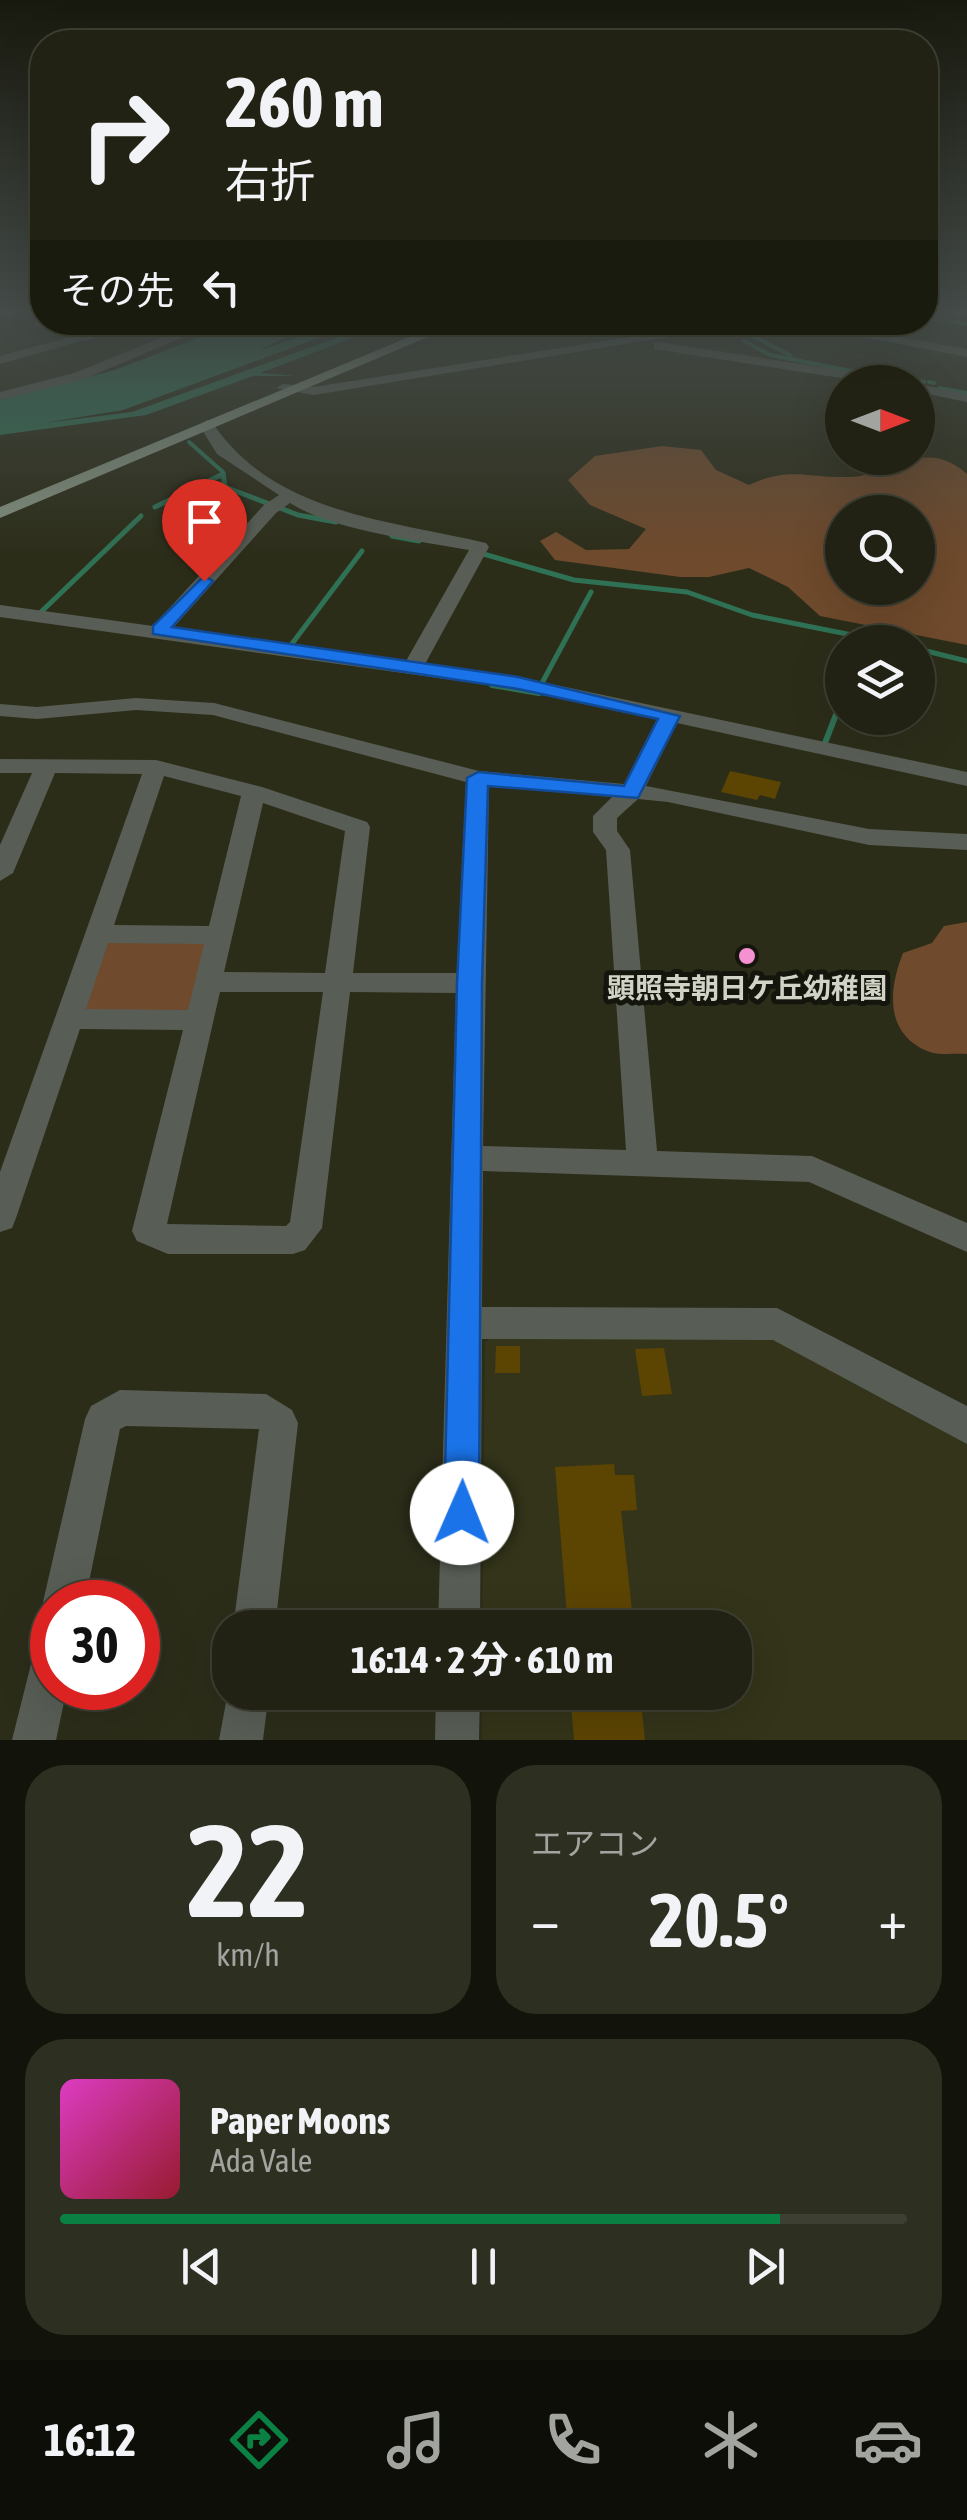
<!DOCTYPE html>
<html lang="ja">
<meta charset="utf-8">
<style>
:root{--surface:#212213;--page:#2d2f21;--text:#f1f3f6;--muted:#a2a4a0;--line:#3e3f33;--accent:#0b8043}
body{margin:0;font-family:"Asap Condensed","Noto Sans JP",sans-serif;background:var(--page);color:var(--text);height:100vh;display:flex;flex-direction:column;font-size:38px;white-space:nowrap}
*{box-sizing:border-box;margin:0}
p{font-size:32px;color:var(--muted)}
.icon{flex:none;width:55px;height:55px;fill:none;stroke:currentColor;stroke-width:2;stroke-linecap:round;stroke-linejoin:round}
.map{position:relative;height:1740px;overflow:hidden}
.side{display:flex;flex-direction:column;gap:25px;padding:25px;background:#12130a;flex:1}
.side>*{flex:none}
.hud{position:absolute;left:30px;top:30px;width:908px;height:305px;border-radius:40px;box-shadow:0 10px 40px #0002,0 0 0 2px var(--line);background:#212213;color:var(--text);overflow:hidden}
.needle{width:65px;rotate:90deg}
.tools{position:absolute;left:825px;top:365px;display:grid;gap:20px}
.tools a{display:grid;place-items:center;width:110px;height:110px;border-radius:50%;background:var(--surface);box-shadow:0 10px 40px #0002,0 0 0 2px var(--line);font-size:50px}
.speed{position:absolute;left:30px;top:1580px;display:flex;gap:20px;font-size:50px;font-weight:700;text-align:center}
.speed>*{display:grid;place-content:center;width:130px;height:130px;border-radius:50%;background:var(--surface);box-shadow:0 10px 40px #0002,0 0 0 2px var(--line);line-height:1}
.speed .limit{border:15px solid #d22;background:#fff;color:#111}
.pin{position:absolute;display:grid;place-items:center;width:85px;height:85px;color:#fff;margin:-102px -42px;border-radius:50% 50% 50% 0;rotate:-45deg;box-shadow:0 0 10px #0007}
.pin .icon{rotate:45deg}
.me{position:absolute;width:110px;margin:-55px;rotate:1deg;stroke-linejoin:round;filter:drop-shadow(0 0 8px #0008)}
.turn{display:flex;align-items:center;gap:35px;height:210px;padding:0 30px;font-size:45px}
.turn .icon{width:130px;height:130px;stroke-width:2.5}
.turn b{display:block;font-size:70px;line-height:85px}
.then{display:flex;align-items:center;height:95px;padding:0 30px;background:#0003;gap:20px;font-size:38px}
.big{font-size:75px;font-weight:700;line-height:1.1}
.side .tile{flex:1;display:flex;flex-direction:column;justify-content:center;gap:15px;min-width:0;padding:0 35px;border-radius:40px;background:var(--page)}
.side .dial{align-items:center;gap:0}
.dial b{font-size:130px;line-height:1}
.song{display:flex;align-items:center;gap:30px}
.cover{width:120px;height:120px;border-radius:15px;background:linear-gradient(135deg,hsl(310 70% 55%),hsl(350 70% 35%))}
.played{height:10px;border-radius:5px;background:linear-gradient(90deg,var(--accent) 85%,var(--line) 85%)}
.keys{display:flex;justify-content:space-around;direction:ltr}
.heat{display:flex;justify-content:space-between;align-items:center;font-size:55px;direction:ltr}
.side .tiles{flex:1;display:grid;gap:25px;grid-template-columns:1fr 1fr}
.tile:last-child{grid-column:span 2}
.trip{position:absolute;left:212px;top:1610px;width:540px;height:100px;border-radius:40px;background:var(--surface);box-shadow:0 10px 40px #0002,0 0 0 2px var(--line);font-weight:700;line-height:100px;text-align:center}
.menu{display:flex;height:160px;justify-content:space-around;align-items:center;background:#0d0e08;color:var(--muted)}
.menu .icon{width:70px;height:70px}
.menu .current{color:var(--accent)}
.menu b{font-size:45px;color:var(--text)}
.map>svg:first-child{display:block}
.built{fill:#333419}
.green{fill:#6f4a2c;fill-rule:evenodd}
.water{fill:#2f7155}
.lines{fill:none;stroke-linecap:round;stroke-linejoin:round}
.stream-far2{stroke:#2f7155;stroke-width:4}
.stream-far1{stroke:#2f7155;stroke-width:5}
.stream{stroke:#2f7155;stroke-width:6}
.building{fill:#5c4403}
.minor{fill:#585e55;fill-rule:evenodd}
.tertiary{fill:#585e55;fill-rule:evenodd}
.primary{fill:#828f7e;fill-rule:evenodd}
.route{fill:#1a73e8;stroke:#114b97;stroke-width:2.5}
.poi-dot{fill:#f590d1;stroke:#14150c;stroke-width:4}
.labels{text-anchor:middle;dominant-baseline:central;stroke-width:10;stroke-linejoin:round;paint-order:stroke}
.poi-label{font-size:28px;font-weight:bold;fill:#d2d3c7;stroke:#14150c}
</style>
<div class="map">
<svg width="967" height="1740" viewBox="0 0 967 1740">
<rect width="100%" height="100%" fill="#2c2d19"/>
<path class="built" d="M496,1333L742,1334L773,1340L802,1351L967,1441V1740H482V1693L735,1692V1628L482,1627L485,1343Z"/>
<g class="green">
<path d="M662,446L701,450L716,470L749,485C789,466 807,478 848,477C890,477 924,435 967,474V645L820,616L788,587L749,568L709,577H680L555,560L540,541L556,532L586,550L629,549L646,529L590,505L568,480L595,456ZM842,512H918V588H842Z"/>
<path d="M967,922V1054C955,1053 938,1056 927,1051C884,1033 889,988 903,953L932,943L944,926Z"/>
<path d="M105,939H210L192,1015L81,1014Z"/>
</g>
<path class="water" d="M237,323H314L258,351L339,323H359L123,410L44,423L132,412L377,323H392L260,373L296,376H253L146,415L0,435V400L115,370Z"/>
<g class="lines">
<g class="stream-far2">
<path d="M925,317L967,324"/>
<path d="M748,326L756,333L749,334L790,355"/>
<path d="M749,326L772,322"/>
<path d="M744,341L770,355L866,374"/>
<path d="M861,369L924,382"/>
<path d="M888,379L906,382"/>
<path d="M929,382L934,383"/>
<path d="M939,388L967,393"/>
<path d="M189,442L223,472L222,477"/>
<path d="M218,477L224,474"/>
</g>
<g class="stream-far1">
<path d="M223,474L225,487L298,515L336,522"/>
<path d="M155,507L223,474"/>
<path d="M392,536L419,541"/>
<path d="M480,553L574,580L687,592L752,615L887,642"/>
<path d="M41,612L141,516"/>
<path d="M291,645L362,551"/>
<path d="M918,649L967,661"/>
<path d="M542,683L591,592"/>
</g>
<g class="stream">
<path d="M492,685L539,693"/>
<path d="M825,743L842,699"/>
</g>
</g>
<g class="building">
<path d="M730,771L781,782L775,799L760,795L757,800L721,792Z"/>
<path d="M496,1346H520V1373H495Z"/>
<path d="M664,1348L672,1394L642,1396L635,1349Z"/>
<path d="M614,1464L615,1475H634L637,1510L621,1511L634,1628H568L555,1467Z"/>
<path d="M570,1692H640L645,1740H574Z"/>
</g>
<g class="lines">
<g class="minor">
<path d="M39,318L42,322L93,337L86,341L34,325Z"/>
<path d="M200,322H219L84,379L0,400V392L74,373Z"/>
<path d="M725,322H759L314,395L276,388L283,384L314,387Z"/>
<path d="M784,322H815L967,349V357Z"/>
<path d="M659,342L891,378L898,382H867L654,349V343Z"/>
<path d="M918,384L967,394V402L918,392Z"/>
<path d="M207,420L212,422C273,514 389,520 486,543L489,547L425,664L518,677L967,772V786L677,723L646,786L869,829L967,834V850L869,845L668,802L638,799L617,818V831L630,850L657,1151L812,1156L967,1223V1252L809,1182L483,1171L482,1307L777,1308L967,1406V1444L773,1340L482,1339L480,1628H438L456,993L350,992L322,1228L305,1250L293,1254H168L137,1241L132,1231L183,1030L80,1029L16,1218L12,1228L0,1232V1172L142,774L55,773L13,873L0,881V845L32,773H0V759L156,760L262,787L367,822L370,827L353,973H457L466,782L213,715L136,710L37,719L0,716V704L37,707L136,698L214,703L479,771L624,784L657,719L518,689L0,617V605L153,626L264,505L279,495L217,454L199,425ZM290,503C332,530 419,541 469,550L406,661L172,629L276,513ZM164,776L241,796L209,926L114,925ZM489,786L612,797L593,816V832L606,850L626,1150L483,1146ZM263,803L345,831L325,973L224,972ZM108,943L204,944L188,1010L86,1009ZM220,992H323L290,1222L286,1226L167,1224Z"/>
<path d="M120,1390L266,1394L292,1410L298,1423L275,1628H233L259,1429L126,1426L120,1429L85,1602H52V1618L49,1617L43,1602L85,1419L91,1406Z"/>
<path d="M52,1634V1688H67L56,1740H12L37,1640Z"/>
<path d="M230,1681V1692H269L263,1740H219Z"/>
<path d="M436,1692H480L479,1740H435Z"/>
</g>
<path class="tertiary" d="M125,322H148L0,364V356Z"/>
<path class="primary" d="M445,322H463L0,518V507Z"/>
</g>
<linearGradient id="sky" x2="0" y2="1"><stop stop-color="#18190e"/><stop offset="0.56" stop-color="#454c49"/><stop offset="1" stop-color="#454c49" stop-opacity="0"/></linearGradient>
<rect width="967" height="557" fill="url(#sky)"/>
<path class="route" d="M204,576L213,581L172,627L518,677L680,716L638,798L488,786L482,983L479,1513L474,1526L462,1531L449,1526L444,1513L457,983L467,778L478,772L624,786L658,719L518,689L153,634V626Z"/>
<circle class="poi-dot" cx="747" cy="956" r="10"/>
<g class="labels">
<g class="poi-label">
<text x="747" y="988">顕照寺朝日ケ丘幼稚園</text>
</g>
</g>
</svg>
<div class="tools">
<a><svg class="needle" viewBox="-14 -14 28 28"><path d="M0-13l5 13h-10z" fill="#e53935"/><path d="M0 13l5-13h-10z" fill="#a2a4a0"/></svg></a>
<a><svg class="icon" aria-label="search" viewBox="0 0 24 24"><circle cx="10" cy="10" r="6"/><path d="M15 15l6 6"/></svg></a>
<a><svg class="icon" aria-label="layers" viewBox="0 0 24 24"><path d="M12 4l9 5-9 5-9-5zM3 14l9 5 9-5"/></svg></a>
</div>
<div class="speed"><div class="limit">30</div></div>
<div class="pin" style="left:204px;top:581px;background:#d93025"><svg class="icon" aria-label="arrive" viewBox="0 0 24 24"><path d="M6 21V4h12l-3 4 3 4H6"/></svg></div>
<svg class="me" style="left:462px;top:1513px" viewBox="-20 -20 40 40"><circle r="19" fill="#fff"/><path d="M0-13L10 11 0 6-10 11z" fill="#1a73e8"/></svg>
<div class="trip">16:14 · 2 分 · 610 m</div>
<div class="hud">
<div class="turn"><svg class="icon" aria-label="right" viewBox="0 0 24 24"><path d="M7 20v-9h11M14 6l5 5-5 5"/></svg><div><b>260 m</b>右折</div></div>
<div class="then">その先<svg class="icon" aria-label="left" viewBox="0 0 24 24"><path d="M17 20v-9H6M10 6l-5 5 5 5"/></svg></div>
</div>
</div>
<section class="side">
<div class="tiles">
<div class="tile dial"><b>22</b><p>km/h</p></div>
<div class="tile"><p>エアコン</p>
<div class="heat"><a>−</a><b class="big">20.5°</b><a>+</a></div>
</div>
<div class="tile">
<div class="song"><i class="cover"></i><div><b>Paper Moons</b><p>Ada Vale</p></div></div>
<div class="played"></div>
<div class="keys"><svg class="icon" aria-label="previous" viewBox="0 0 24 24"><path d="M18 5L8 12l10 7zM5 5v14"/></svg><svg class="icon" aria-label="pause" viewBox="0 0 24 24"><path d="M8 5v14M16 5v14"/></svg><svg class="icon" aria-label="next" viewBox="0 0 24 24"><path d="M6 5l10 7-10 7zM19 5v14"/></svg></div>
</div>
</div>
</section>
<nav class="menu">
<b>16:12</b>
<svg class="icon current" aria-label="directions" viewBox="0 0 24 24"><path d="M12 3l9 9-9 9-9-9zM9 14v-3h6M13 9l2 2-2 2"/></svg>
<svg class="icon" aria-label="music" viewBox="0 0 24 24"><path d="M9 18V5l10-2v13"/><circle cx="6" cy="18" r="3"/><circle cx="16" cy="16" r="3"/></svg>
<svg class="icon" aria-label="phone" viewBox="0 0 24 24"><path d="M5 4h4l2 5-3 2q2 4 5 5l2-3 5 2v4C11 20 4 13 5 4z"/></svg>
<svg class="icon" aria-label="climate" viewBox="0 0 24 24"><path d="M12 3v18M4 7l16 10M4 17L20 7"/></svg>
<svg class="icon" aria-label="car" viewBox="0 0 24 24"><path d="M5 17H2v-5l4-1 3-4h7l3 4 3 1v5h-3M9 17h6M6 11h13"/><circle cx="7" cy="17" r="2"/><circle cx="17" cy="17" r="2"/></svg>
</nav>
